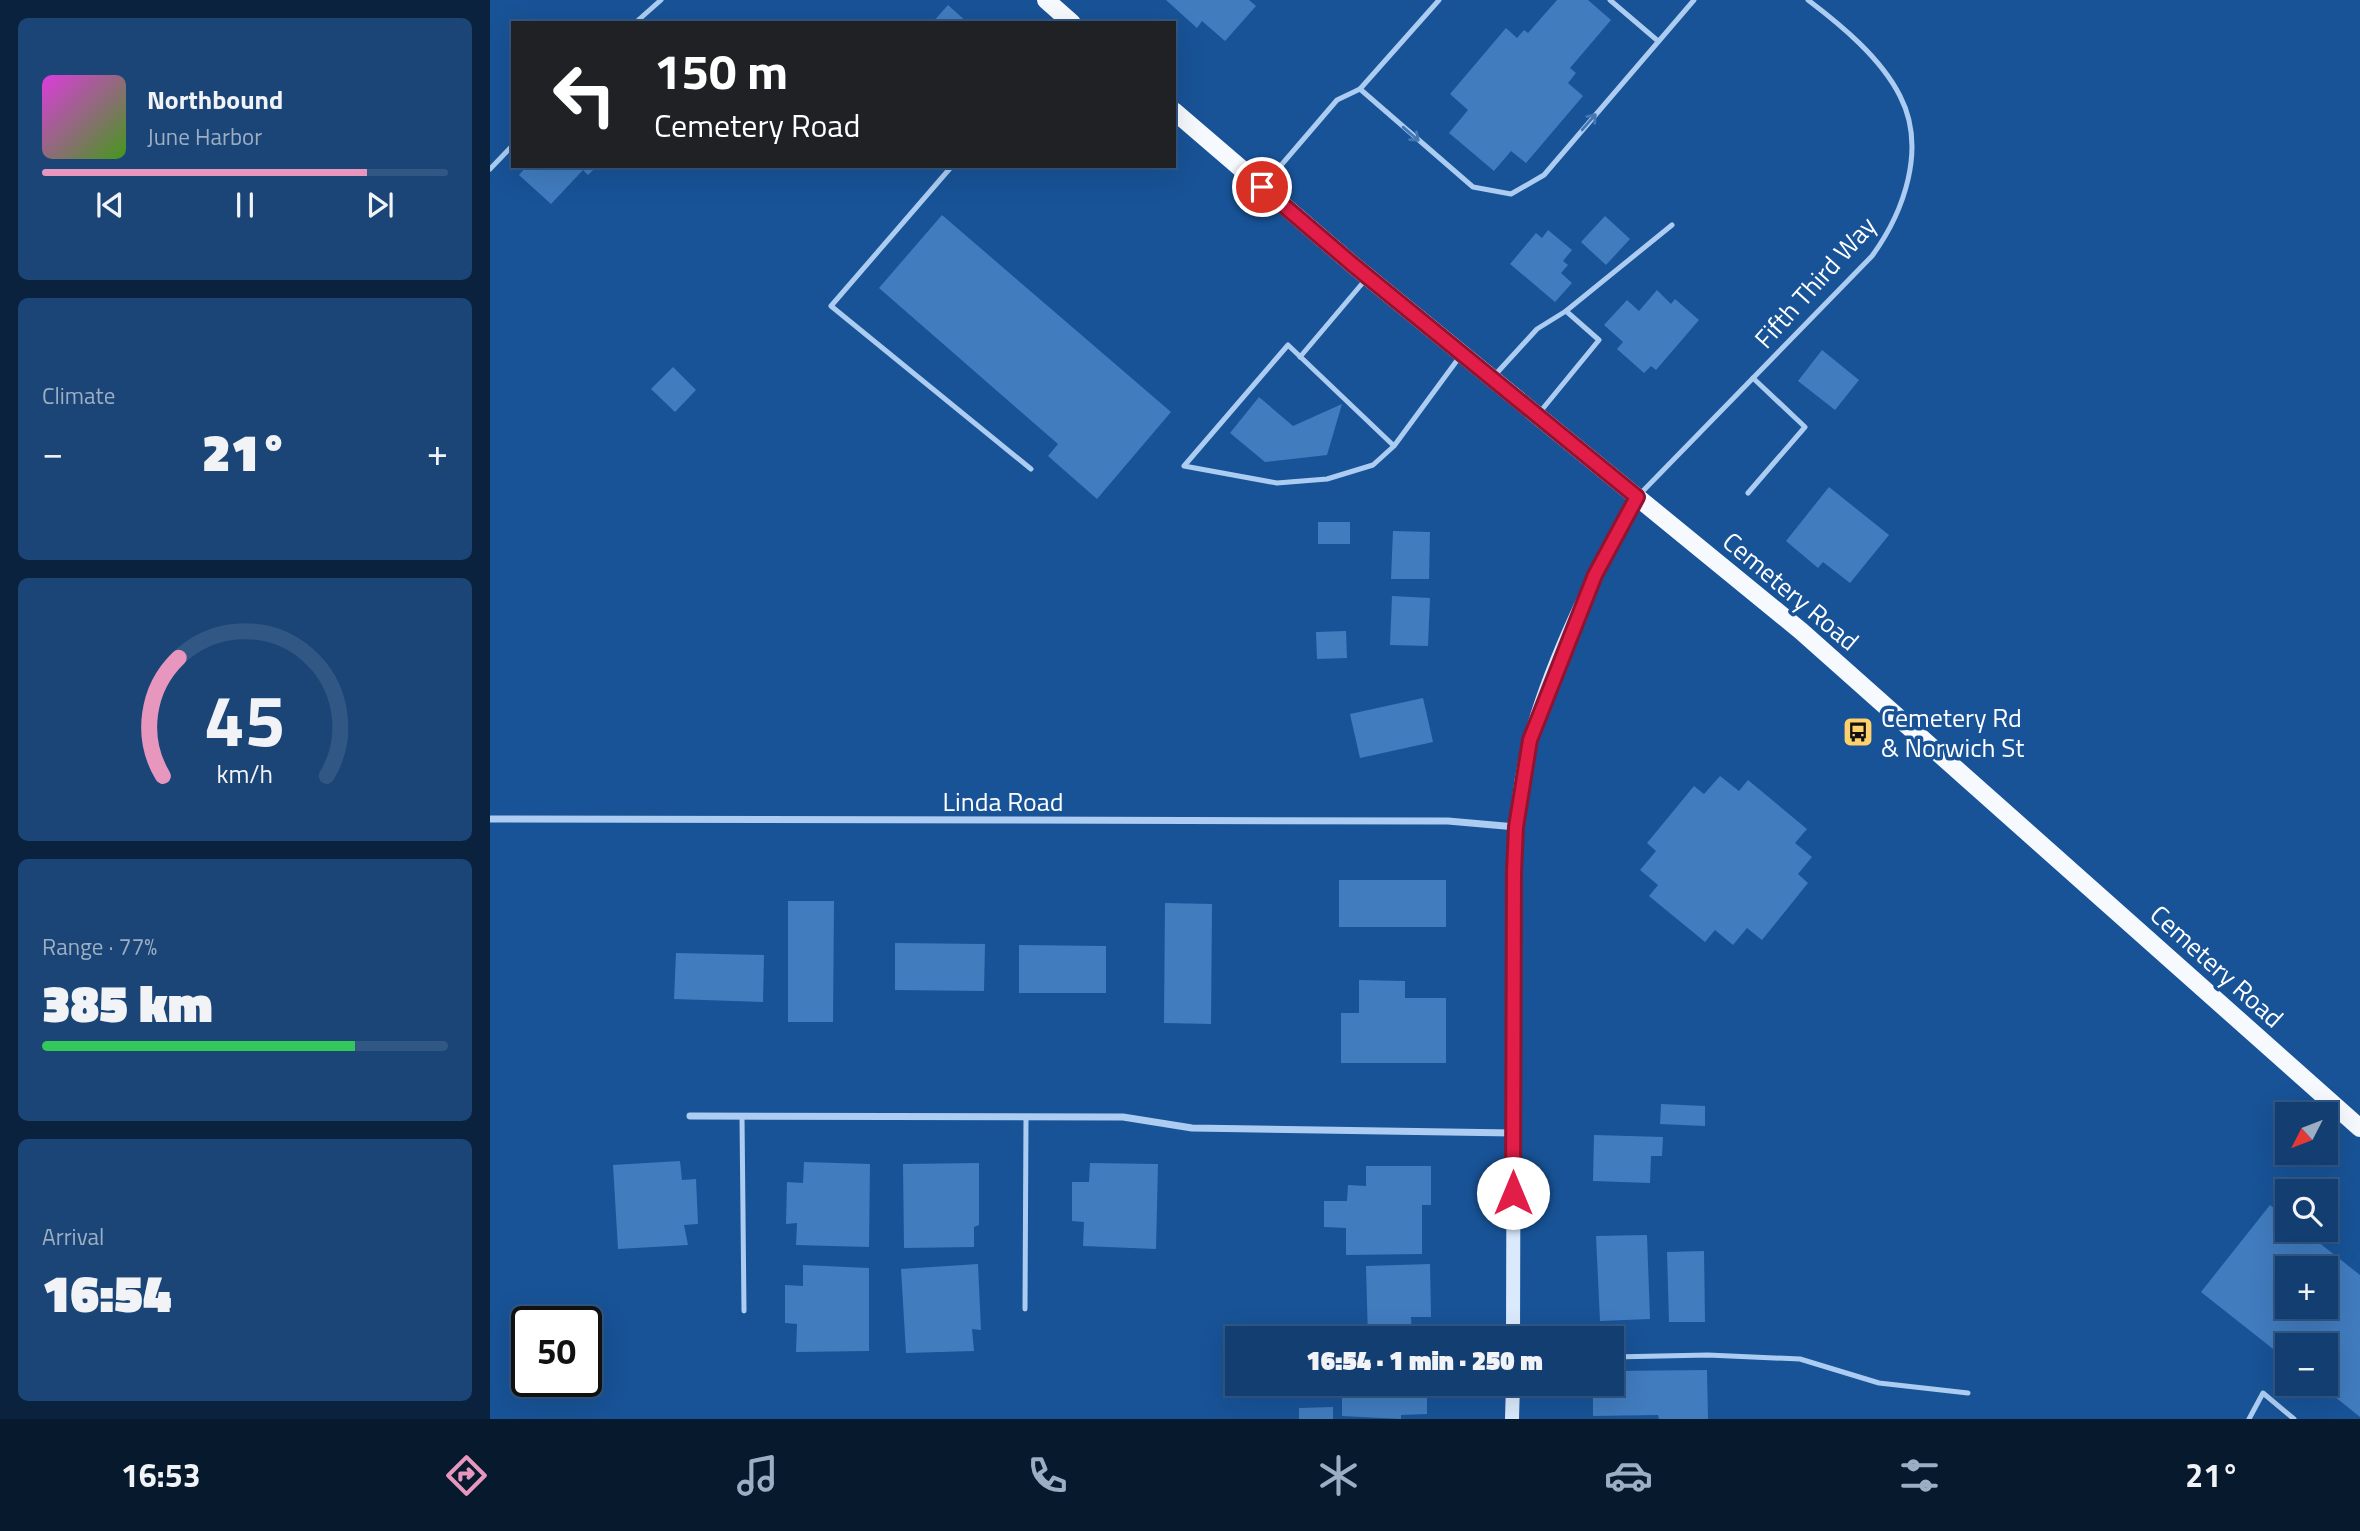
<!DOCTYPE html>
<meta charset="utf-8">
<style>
:root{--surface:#123e71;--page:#1b4576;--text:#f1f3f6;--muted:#9caec3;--line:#315784;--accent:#e797bd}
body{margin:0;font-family:"Titillium Web",sans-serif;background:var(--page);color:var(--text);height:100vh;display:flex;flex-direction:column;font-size:26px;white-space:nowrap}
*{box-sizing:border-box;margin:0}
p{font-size:23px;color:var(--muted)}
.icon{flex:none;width:38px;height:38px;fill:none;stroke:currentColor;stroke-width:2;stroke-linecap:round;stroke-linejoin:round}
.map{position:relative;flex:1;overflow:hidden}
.panel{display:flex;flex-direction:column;gap:18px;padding:18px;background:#0a223e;width:490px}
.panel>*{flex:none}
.top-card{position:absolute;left:21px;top:21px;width:665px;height:147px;border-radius:0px;box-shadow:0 7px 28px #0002,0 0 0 2px var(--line);background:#202124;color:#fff;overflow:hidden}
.needle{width:46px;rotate:228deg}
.fabs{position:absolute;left:1785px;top:1102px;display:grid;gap:14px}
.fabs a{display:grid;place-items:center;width:63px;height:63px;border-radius:0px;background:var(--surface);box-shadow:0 7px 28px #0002,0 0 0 2px var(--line);font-size:35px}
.speed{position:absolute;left:21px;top:1306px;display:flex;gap:14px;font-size:35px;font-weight:700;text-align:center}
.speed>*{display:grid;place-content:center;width:91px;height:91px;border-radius:50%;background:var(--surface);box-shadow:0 7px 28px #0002,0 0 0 2px var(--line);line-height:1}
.speed .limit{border:4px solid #111;border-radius:10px;background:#fff;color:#111}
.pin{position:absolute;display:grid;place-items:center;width:60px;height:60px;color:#fff;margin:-30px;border:4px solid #fff;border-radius:50%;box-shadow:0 2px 7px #0007}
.me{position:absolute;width:77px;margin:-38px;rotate:0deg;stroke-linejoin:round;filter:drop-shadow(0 0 5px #0008)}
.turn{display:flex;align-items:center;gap:24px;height:147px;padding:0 28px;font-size:32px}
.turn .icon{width:91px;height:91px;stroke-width:2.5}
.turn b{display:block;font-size:49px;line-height:60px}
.big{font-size:52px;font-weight:800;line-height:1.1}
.panel .tile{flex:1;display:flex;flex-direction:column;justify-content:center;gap:10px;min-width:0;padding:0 24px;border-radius:10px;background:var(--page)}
.panel .dial{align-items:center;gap:0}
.dial svg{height:182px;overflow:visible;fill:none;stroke:var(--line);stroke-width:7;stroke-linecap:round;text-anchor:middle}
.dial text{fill:var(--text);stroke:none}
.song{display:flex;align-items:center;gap:21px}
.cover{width:84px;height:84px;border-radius:10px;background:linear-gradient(135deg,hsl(300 70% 55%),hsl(100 70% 35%))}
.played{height:7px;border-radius:4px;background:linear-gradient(90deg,var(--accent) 80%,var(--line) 80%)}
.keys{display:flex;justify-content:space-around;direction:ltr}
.heat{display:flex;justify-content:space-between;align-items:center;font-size:38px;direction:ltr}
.charge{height:10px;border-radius:5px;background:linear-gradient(90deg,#34c759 77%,var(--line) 0)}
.trip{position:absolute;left:735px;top:1326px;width:399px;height:70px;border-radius:0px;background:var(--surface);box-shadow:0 7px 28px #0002,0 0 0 2px var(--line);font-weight:800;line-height:70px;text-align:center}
.dock{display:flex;height:112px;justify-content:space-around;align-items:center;background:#07192d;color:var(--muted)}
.dock .icon{width:49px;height:49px}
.dock .on{color:var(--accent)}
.dock b{font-size:32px;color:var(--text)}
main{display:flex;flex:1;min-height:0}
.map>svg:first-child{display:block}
.building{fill:#417cbf;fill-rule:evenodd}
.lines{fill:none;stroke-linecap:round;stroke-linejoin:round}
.lane{stroke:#accdf1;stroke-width:5}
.street{stroke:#accdf1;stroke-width:7}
.secondary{stroke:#dae9fc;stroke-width:14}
.primary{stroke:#f6faff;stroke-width:18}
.oneway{stroke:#4478b2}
.route-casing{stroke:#92132f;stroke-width:18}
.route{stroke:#e11d48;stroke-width:12}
.labels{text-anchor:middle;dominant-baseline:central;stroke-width:7;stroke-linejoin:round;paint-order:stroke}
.street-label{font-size:26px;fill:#fff;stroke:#185397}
.poi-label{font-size:26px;fill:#fff;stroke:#185397;text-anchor:start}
</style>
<main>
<section class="panel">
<div class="tile">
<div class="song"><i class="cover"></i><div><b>Northbound</b><p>June Harbor</p></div></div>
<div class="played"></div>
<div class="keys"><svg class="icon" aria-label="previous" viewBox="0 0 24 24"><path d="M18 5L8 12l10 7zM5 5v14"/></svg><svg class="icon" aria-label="pause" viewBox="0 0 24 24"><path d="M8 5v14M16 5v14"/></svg><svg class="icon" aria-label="next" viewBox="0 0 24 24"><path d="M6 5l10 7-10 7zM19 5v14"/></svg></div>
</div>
<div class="tile"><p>Climate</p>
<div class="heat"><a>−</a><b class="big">21°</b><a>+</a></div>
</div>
<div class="tile dial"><svg viewBox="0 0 100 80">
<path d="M14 69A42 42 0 1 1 86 69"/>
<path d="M14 69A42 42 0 0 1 21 17" stroke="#e797bd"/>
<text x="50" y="56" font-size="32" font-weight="700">45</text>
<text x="50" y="72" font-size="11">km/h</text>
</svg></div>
<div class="tile"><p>Range · 77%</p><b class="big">385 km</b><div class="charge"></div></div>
<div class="tile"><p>Arrival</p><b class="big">16:54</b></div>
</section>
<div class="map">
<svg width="1870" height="1419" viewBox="0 0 1870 1419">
<rect width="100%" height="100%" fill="#185397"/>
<g class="building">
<path d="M676,0H759L766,6L735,41L712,21L707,28Z"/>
<path d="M1067,0H1098L1121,20L1080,68L1086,73L1078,83L1093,96L1036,163L1021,151L1004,171L959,133L978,110L960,94L1016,28L1027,38L1034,30L1038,33Z"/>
<path d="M458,5L478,23H442Z"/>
<path d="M37,166H107L98,175L93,170L61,204L29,175Z"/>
<path d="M452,215L681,412L607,499L558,456L568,444L389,288Z"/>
<path d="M1115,216L1140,239L1116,265L1091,242Z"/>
<path d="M1058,230L1082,250L1073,261L1078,265L1071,273L1082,283L1065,302L1020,264L1046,233L1052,238Z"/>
<path d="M1167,290L1181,304L1185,299L1209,320L1166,370L1161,366L1154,373L1127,349L1133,342L1114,325L1137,300L1149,311Z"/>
<path d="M1332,350L1369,380L1345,410L1308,381Z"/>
<path d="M183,367L206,390L185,412L161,389Z"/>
<path d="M769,397L803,426L852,404L837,455L775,462L740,433Z"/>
<path d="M1339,487L1399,535L1360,583L1333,562L1328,568L1296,541Z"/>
<rect x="828" y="522" width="32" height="22"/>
<path d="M903,531L940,532L939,579H901Z"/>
<path d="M902,596L940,598L938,646L900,645Z"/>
<path d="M856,631L857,658L827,659L826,632Z"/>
<path d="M933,698L943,742L870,758L860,714Z"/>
<path d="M1230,776L1249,791L1258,780L1317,829L1305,843L1322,857L1308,874L1318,883L1272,940L1257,928L1243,945L1225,930L1215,942L1159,896L1168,885L1150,870L1166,851L1157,843L1204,786L1214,794Z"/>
<rect x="849" y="880" width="107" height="47"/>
<path d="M298,901H344L343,1022H298Z"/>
<path d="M675,903L722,904L721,1024L674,1023Z"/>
<path d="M405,943L495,944L494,991L405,990Z"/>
<path d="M529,945L616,946V993H529Z"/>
<path d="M186,953L274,955L273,1002L184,999Z"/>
<path d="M869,980L915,981V998H956V1063H851V1013H869Z"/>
<path d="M1171,1104L1215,1106V1126L1170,1124Z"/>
<path d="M1104,1135L1173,1137L1172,1156H1161L1160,1183L1103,1181Z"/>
<path d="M190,1161L192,1180L206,1179L208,1224L194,1225L198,1245L128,1249L123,1165Z"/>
<path d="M314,1162L380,1164L379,1247L306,1245L307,1223L296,1224L297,1182L313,1183Z"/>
<path d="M489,1163V1225L484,1227V1247L414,1248L413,1164Z"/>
<path d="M600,1163L668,1164L666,1249L593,1246L594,1222L582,1221V1182H599Z"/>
<path d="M876,1166H941V1205H932V1254L856,1255V1228L834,1227V1201H857L858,1185L876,1186Z"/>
<path d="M1780,1205L1797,1218V1230H1813L1870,1275V1417L1829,1384H1836V1346H1797V1360L1711,1292ZM1797,1269H1836V1307H1797Z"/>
<path d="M1157,1235L1160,1319L1110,1321L1106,1236Z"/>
<path d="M1214,1251L1215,1322H1179L1177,1252Z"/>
<path d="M488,1264L491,1330L482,1329L484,1351L416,1353L411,1269Z"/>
<path d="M940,1264L941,1317H921L922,1339H878L876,1266Z"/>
<path d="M313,1265L379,1268V1351L306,1352L307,1324L295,1323V1285L313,1286Z"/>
<path d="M1217,1370L1218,1419H1169L1168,1415L1103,1416V1384H1122V1371Z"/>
<path d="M852,1384H937V1414L911,1415V1419L852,1416Z"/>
<path d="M843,1407V1419H809V1408Z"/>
</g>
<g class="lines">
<g class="lane">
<path d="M1120,0L1168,41"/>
<path d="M145,23L171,0"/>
<path d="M870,89L983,187L1021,194L1054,175L1204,0"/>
<path d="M462,166L341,306L541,469"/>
<path d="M0,169L23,145"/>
<path d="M775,184L847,100L870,89L949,0"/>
<path d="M810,357L876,279"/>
<path d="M1004,376L1047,329L1076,311"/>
<path d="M1050,412L1109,340L1076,311L1182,225"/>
<path d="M904,446L798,345L694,466L787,483L837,479L883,465L904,446L971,355"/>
<path d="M1258,493L1315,427L1263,378"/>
<path d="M1150,494L1382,256C1414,212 1437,148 1410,96C1391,58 1351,25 1318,0"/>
<path d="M252,1117L254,1311"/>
<path d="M535,1309L536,1118"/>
<path d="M1122,1357L1218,1355L1310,1359L1389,1383L1478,1393"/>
<path d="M1759,1419L1773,1393L1804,1419"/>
</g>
<g class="street">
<path d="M0,819L958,821L1026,827"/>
<path d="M200,1116L633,1117L702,1128L1023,1133"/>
</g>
<g class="secondary">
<path d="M1023,1339C1023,1218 1023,1098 1024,978C1024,899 1020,816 1040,740C1062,658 1106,570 1147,497"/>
<path d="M1022,1419L1023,1384"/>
</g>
<g class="primary">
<path d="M556,0L582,23"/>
<path d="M684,111L862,264L1311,631L1870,1128"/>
</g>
</g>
<defs><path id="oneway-shaft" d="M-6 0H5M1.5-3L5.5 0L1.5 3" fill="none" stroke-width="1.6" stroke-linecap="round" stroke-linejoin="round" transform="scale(1.75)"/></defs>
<g class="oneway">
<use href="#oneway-shaft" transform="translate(1099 122) rotate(-49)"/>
<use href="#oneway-shaft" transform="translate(921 134) rotate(41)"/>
</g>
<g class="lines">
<g class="route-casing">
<path id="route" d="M772,187L862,264L1147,497L1105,575L1040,740L1026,827L1024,872L1023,1193"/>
</g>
<use href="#route" class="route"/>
</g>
<defs>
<g id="bus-square" transform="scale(1.575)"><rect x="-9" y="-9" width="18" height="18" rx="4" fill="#ffd16c" stroke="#185397"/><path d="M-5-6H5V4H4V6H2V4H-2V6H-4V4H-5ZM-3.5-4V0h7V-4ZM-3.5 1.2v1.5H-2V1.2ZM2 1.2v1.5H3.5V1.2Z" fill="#111"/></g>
</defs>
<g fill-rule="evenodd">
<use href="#bus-square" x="1368" y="732"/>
</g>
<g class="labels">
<g class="street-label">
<text transform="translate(1325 282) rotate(-48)">Fifth Third Way</text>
<text transform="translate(1301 591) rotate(40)">Cemetery Road</text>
<text x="513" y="801">Linda Road</text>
<text transform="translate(1727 966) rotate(42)">Cemetery Road</text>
</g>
<g class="poi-label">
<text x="1391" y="717">Cemetery Rd<tspan x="1391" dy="30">&amp; Norwich St</tspan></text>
</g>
</g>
</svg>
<div class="fabs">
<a><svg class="needle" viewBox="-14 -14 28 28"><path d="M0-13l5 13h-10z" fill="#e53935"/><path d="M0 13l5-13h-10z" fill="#9caec3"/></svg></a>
<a><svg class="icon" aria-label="search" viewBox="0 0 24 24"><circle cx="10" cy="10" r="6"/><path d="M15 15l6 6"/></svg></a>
<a>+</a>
<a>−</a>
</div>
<div class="speed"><div class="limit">50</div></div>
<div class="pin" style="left:772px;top:187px;background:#d93025"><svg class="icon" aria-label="arrive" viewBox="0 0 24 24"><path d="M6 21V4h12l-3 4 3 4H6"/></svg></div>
<svg class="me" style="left:1023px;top:1193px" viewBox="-20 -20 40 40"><circle r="19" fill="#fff"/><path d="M0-13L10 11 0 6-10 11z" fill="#e11d48"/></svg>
<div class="trip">16:54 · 1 min · 250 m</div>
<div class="top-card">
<div class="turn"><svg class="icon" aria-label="left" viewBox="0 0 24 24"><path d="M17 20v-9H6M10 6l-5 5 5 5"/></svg><div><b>150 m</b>Cemetery Road</div></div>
</div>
</div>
</main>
<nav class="dock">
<b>16:53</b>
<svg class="icon on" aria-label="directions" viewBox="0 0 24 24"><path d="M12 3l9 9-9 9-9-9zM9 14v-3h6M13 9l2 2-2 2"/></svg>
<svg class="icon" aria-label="music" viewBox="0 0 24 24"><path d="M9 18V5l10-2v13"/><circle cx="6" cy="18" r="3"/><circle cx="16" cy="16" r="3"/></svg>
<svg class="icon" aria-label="phone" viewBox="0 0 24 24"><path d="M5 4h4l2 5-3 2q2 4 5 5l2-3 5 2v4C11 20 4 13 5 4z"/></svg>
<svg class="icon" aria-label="climate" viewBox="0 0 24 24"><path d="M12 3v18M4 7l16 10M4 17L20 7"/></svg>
<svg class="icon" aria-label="car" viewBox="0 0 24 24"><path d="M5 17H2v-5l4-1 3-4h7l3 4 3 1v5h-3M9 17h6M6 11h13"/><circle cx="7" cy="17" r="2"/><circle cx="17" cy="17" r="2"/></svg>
<svg class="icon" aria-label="filters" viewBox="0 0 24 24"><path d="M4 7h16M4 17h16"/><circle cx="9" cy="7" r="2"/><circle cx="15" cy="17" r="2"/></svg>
<b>21°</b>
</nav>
